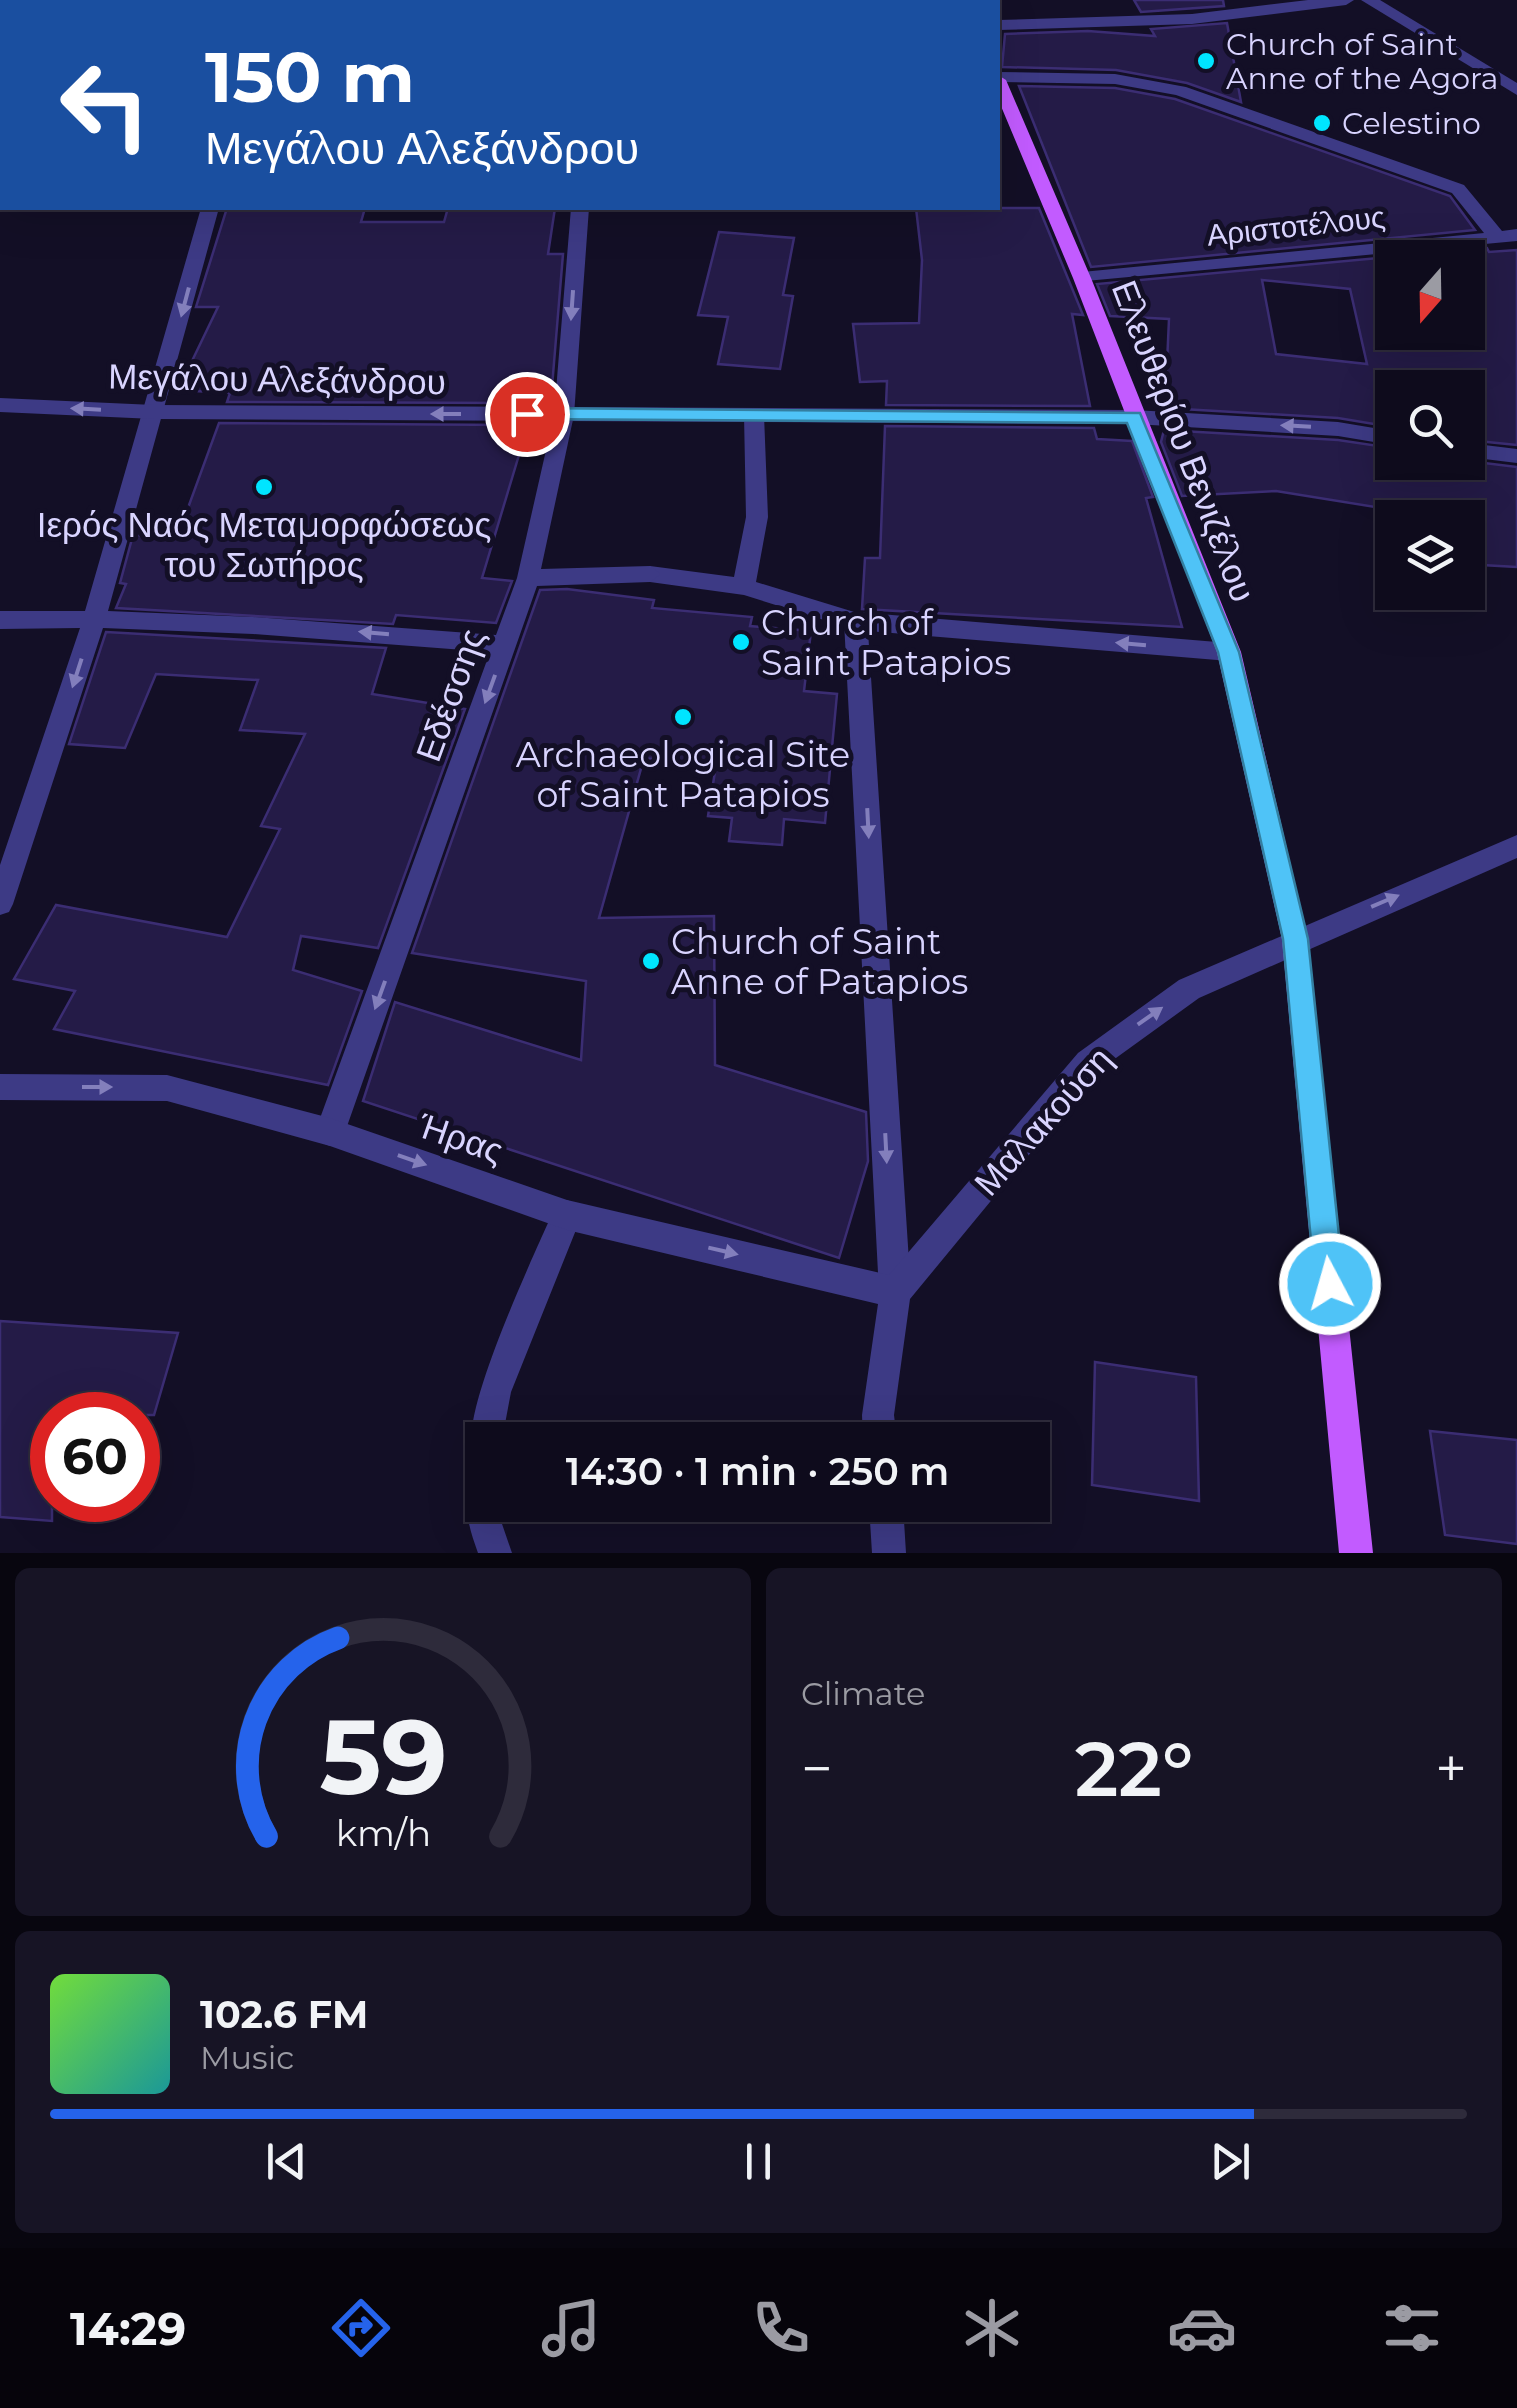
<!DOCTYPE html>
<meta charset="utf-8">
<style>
:root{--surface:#0e0b1c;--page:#171425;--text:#f1f3f6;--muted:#9b9ba3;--line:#2e2b3b;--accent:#2563eb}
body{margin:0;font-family:Montserrat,sans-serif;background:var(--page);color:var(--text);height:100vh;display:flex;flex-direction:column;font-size:38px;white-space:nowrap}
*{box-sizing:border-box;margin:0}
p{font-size:32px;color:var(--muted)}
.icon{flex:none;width:55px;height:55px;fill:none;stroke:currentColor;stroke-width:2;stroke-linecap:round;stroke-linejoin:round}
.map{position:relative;height:1553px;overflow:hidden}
.panel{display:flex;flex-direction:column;gap:15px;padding:15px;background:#08060f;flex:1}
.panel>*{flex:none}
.top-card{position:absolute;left:0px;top:0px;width:1000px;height:210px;box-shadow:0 10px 40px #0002,0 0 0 2px var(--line);background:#1a4fa0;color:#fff;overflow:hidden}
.needle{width:65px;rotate:200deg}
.controls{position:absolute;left:1375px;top:240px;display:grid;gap:20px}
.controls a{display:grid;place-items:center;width:110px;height:110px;border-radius:0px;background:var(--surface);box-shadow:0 10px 40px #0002,0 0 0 2px var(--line);font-size:50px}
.speed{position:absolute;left:30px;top:1392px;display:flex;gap:20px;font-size:50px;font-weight:700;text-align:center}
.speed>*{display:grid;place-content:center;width:130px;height:130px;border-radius:50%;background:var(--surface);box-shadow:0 10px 40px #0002,0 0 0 2px var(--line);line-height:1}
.speed .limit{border:15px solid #d22;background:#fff;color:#111}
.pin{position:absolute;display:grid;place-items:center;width:85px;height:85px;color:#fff;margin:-42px;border:5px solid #fff;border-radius:50%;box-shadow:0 2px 10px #0007}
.me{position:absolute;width:110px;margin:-55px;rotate:354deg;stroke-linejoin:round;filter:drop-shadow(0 0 8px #0008)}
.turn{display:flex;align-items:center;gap:35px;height:210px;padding:0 40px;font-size:45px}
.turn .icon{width:130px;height:130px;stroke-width:2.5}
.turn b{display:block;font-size:70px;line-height:85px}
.big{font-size:75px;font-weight:600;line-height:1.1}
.panel .card{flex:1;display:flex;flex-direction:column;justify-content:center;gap:15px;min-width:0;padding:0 35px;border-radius:15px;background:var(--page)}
.panel .dial{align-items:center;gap:0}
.dial svg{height:260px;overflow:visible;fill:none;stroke:var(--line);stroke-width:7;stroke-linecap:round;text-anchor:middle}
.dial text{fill:var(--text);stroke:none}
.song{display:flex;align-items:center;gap:30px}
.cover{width:120px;height:120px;border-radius:15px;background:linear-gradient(135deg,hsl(100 70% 55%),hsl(180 70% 35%))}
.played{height:10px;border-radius:5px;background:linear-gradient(90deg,var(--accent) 85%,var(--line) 85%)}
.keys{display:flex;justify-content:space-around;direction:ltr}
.heat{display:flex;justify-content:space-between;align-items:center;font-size:55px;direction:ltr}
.panel .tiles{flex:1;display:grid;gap:15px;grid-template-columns:1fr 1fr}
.card:last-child{grid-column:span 2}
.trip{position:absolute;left:465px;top:1422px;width:585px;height:100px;border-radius:0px;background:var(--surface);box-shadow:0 10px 40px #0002,0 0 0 2px var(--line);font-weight:600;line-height:100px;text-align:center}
.dock{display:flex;height:160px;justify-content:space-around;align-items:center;background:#06040b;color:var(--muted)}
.dock .icon{width:70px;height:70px}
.dock .on{color:var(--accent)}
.dock b{font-size:45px;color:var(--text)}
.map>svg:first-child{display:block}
.building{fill:#241b47;stroke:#3b2d73;stroke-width:2.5;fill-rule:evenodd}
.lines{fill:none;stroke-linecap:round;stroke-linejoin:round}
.service{fill:#3d3a85;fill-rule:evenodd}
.pedestrian{fill:#3d3a85;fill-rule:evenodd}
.minor{fill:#3d3a85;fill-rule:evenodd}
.tertiary{fill:#3d3a85;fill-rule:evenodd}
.primary{fill:#c25bff;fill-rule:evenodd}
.oneway{fill:#837fbc}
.route{fill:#4fc3f7;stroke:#337fa1;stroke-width:2.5}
.poi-dot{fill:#00e5ff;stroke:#130f26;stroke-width:4}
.labels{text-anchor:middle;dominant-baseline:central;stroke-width:10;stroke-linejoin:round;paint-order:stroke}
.far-poi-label{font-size:30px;fill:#d9d4ff;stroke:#130f26;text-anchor:start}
.far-street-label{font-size:30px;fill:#d9d4ff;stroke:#130f26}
.street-label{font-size:35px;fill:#d9d4ff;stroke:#130f26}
.poi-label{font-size:35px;fill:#d9d4ff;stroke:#130f26}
</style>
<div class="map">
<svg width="1517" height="1553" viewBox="0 0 1517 1553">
<rect width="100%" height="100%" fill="#130f26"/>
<g class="building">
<path d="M1134,0H1223L1224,6L1141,12Z"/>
<path d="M1227,23L1241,102L1187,83L1116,70L1002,67L1005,34L1088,31L1155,36L1151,29Z"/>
<path d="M1019,86L1115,88L1175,99L1450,196L1475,230L1091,267Z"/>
<path d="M227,208H365L361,222H444L448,208H555L548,254H563L551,399H536L535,403L227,402L230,393L178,390L218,307H196Z"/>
<path d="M916,208H1039L1083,315L1072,314L1090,406L886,405L887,381L860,382L853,324L919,323L922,260Z"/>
<path d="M719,232L794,238L783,295L793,296L780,369L718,364L728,317L698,315Z"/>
<path d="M1487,248L1489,252L1517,250V445L1468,440V388H1392V427L1338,418L1165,408L1169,319L1110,316L1097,284ZM1392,258H1468V332H1392ZM1262,280L1350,289L1367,364L1276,354Z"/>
<path d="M219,423L528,425L482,578L512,581L496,623L396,615L393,624L116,608L126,584L120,583L133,535L177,538Z"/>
<path d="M885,426L1094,428L1097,439L1132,441L1153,497L1146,498L1182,627L862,609L865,558H880Z"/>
<path d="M1164,430L1338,440L1392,448V462L1468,461L1517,467V567L1482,565L1471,518H1394V510L1276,491L1182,496L1161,442Z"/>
<path d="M567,589L654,600L652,608L752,617L750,626L811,631L804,691L837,694L825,823L784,819L782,845L729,841L732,818L708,816L716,765L644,758L599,918L714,916L715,1065L866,1112L868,1161L839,1258L363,1101L395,1002L581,1060L586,981L412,953L540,590Z"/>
<path d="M106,632L386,648L372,694L465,709L378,948L301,936L293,970L362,991L328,1085L54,1029L75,991L14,979L56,905L227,937L280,829L261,826L305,734L240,730L258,680L156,674L125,748L69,744Z"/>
<path d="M0,1321L178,1333L154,1415H52V1521L0,1517Z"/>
<path d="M1095,1362L1196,1377L1199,1501L1092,1485Z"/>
<path d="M1430,1431L1517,1440V1544L1445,1535Z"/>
</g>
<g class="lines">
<g class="service">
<path d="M567,1200L578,1205L582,1215L511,1392L502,1440H482V1456L473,1452C458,1414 537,1249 556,1205Z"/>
<path d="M482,1489V1505H501V1521L512,1553H478C471,1532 463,1515 472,1493Z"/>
</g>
<g class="pedestrian">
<path d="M1308,0H1354L1346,5L1192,24L998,30V20L1192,14Z"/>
<path d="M1361,0H1380L1517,83V95Z"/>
<path d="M998,72L1115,74L1186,87L1464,185L1502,231L1517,229V241L1075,282V274L1082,272L1484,233L1452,193L1176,95L1115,84L998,82Z"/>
<path d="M754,408L764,415L768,517L756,582L864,615L868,621L864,627L856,630L744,595L650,582L639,574L650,566L734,577L746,517L744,415Z"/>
</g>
<g class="minor">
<path d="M587,0H603V2H588Z"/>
<rect x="0" y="99" width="2" height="10"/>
<path d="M201,208H219L108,611L253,617L496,635L517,578L554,415L571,208H589L574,415L541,569L650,566L661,574L650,582L537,586L345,1132L340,1142L330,1146L320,1142L315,1132L490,652L253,634L103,628L13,904L9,912L0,915V865L80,628L0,629V611H85Z"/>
<path d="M856,612L1229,643L1241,652L1229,661L868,631L911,1292L906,1303L895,1308L884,1303L879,1292L844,621Z"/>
</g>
<g class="tertiary">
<path d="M0,398L154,405L1134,410L1338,422L1392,431V445L1338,436L1134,424L154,419L0,412Z"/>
<path d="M1468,443L1517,449V463L1468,457Z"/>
<path d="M1517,835V858L1199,998L1098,1071L910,1299L894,1415L897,1440H863L862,1415L878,1304L567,1230L330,1146L167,1101L0,1100V1074L167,1075L330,1118L567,1200L889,1275L1078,1053L1179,980Z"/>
<path d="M869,1505H903L906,1553H872Z"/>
</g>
<g class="primary">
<path d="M968,0H984L985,2H970Z"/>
<path d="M998,75L1006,80L1091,278L1241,652L1308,939L1373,1553H1339L1282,939L1217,652L1073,278L998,99Z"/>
</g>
</g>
<defs><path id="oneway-solid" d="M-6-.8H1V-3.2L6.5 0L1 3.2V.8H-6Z" transform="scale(2.5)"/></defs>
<g class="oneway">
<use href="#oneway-solid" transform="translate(185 302) rotate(105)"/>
<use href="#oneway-solid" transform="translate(572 305) rotate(94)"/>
<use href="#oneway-solid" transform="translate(86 409) rotate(-177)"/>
<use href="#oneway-solid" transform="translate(446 414) rotate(-180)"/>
<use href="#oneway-solid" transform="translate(1296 426) rotate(-177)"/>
<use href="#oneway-solid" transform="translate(374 633) rotate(-175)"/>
<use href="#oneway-solid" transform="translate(1131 644) rotate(-175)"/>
<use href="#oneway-solid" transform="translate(77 673) rotate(108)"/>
<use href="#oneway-solid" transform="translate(490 689) rotate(110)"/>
<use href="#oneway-solid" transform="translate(868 823) rotate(87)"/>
<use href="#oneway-solid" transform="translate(1385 901) rotate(-23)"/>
<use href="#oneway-solid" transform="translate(380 995) rotate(110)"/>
<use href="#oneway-solid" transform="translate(1150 1016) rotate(-35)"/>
<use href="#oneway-solid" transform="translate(97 1087)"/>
<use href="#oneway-solid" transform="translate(886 1148) rotate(87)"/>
<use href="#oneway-solid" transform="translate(412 1160) rotate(19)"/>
<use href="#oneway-solid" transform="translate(723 1251) rotate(13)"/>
</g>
<path class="route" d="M527,408L1140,413L1239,652L1308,939L1344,1284L1340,1294L1330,1298L1319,1294L1315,1284L1283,939L1218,652L1127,423L520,419V410Z"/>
<g class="poi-dot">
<circle cx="1206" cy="61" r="10"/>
<circle cx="1322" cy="123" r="10"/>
<circle cx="264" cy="487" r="10"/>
<circle cx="741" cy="642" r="10"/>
<circle cx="683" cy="717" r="10"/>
<circle cx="651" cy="961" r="10"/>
</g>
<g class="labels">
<g class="far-poi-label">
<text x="1226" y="44">Church of Saint<tspan x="1226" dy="34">Anne of the Agora</tspan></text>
<text x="1342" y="123">Celestino</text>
</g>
<g class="far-street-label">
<text transform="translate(1296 226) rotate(-6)">Αριστοτέλους</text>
</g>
<g class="street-label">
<text transform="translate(277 379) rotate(1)">Μεγάλου Αλεξάνδρου</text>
<text transform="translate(1184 441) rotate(69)">Ελευθερίου Βενιζέλου</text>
<text transform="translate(450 695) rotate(-70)">Εδέσσης</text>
<text transform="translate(1043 1121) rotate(-48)">Μαλακούση</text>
<text transform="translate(461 1138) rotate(19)">Ήρας</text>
</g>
<g class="poi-label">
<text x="264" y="524">Ιερός Ναός Μεταμορφώσεως<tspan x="264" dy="40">του Σωτήρος</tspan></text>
<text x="761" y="622" text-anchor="start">Church of<tspan x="761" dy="40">Saint Patapios</tspan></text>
<text x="683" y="754">Archaeological Site<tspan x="683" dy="40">of Saint Patapios</tspan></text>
<text x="671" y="941" text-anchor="start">Church of Saint<tspan x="671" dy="40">Anne of Patapios</tspan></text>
</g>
</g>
</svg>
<div class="controls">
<a><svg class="needle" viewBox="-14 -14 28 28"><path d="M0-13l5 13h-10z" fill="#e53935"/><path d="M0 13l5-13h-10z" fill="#9b9ba3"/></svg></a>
<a><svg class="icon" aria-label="search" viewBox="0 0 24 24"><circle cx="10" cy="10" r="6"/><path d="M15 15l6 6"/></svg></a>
<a><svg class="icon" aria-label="layers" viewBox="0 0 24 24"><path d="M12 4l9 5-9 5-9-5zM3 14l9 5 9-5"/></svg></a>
</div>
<div class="speed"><div class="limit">60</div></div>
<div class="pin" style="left:527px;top:414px;background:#d93025"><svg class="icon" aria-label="arrive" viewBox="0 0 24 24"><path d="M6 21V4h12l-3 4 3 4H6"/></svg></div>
<svg class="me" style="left:1330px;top:1284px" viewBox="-20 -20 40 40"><circle r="17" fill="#4fc3f7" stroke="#fff" stroke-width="3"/><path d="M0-11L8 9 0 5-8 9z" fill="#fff"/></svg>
<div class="trip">14:30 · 1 min · 250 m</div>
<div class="top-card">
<div class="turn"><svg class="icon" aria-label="left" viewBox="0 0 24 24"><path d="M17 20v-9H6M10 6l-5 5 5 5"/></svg><div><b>150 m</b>Μεγάλου Αλεξάνδρου</div></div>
</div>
</div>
<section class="panel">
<div class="tiles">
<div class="card dial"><svg viewBox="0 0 100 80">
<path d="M14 69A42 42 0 1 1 86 69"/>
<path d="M14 69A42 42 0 0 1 36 8" stroke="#2563eb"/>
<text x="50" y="56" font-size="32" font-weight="700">59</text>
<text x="50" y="72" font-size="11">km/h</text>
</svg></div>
<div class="card"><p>Climate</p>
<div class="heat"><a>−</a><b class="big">22°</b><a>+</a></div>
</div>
<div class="card">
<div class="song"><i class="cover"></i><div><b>102.6 FM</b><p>Music</p></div></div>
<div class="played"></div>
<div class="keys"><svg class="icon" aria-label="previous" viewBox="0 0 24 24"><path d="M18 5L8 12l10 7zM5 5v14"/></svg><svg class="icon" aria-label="pause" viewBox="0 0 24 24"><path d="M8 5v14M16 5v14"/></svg><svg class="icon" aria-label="next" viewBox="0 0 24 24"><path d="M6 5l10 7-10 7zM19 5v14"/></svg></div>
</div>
</div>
</section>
<nav class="dock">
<b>14:29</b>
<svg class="icon on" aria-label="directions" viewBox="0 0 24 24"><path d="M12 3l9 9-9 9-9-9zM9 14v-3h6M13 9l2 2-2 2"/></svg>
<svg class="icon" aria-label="music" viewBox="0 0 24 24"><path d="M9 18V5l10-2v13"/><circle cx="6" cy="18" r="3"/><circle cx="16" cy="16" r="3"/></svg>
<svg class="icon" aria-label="phone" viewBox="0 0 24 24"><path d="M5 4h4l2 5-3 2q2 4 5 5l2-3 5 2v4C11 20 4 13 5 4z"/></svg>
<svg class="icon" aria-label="climate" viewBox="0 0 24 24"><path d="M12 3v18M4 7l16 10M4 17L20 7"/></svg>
<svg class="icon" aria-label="car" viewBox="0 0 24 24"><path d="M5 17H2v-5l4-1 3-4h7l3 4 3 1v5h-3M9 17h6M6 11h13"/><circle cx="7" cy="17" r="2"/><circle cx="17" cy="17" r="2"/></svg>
<svg class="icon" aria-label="filters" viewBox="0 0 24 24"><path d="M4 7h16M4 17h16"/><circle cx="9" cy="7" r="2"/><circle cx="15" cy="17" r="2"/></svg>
</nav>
